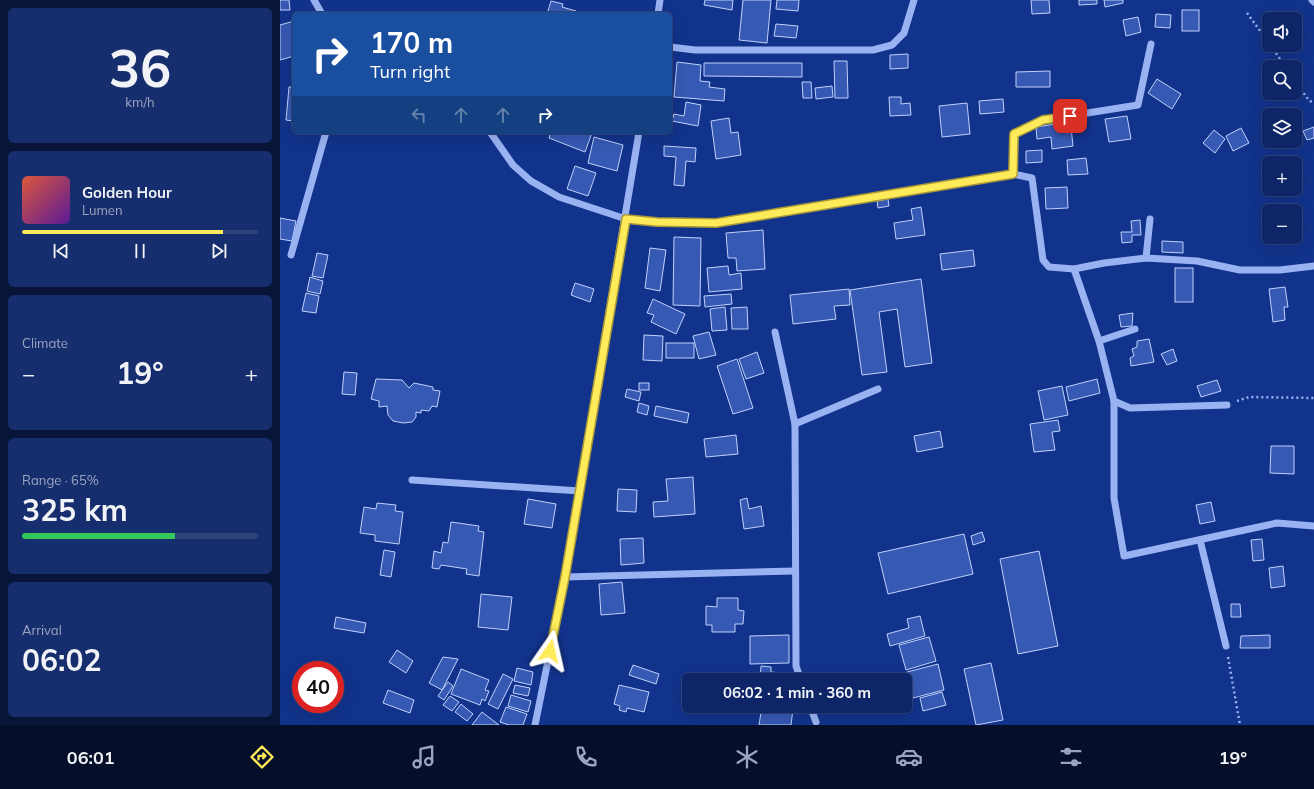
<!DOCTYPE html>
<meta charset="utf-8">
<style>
:root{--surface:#0e2668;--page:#172e6e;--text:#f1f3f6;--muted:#9ba5c0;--line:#2e437c;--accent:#ffea59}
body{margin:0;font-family:Mulish,sans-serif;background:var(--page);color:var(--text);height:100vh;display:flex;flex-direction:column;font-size:15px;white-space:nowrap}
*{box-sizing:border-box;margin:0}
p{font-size:13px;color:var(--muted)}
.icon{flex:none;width:22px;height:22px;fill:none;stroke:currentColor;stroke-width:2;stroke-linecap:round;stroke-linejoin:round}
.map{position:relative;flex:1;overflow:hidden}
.details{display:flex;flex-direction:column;gap:8px;padding:8px;background:#081539;width:280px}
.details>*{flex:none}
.top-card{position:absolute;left:12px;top:12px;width:380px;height:122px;border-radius:6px;box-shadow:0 4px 16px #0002,0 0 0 1px var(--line);background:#1a4fa0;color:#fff;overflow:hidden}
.buttons{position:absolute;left:982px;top:12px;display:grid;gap:8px}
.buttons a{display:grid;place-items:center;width:40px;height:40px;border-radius:6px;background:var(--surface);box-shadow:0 4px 16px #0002,0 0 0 1px var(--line);font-size:20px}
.speed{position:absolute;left:12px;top:661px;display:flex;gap:8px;font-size:20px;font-weight:700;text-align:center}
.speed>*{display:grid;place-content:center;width:52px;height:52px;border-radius:50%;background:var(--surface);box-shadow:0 4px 16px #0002,0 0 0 1px var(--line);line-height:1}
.speed .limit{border:6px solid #d22;background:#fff;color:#111}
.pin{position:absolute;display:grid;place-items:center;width:34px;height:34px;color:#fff;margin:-17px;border-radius:8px;box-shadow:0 2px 6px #0006}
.me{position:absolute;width:44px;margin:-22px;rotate:11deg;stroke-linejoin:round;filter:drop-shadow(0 0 3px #0008)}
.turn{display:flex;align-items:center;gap:14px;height:84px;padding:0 12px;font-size:18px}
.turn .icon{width:52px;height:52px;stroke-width:2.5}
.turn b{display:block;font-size:28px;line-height:34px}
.lanes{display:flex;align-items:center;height:38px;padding:0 12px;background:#0003;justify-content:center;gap:20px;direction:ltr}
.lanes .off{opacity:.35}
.big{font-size:30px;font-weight:700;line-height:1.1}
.details .widget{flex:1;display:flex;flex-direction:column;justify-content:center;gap:6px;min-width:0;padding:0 14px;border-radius:6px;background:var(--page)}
.details .dial{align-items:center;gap:0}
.dial b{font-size:52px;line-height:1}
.song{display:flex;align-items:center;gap:12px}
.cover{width:48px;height:48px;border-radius:6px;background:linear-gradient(135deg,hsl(10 70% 55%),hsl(270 70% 35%))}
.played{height:4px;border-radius:2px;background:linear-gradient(90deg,var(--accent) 85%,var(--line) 85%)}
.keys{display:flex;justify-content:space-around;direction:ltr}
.heat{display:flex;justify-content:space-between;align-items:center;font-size:22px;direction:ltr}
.charge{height:6px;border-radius:3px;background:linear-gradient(90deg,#34c759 65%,var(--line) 0)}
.trip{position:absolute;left:402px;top:673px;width:230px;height:40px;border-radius:6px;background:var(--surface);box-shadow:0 4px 16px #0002,0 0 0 1px var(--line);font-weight:700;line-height:40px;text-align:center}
.tab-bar{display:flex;height:64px;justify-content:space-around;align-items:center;background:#060f2a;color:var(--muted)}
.tab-bar .icon{width:28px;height:28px}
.tab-bar .on{color:var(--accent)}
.tab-bar b{font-size:18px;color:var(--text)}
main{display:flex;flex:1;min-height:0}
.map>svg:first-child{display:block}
.building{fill:#3659b3;stroke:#c0d1fc}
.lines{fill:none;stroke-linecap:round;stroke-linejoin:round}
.path{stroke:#99b2f1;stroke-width:2.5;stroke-dasharray:2 3;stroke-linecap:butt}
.minor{stroke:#99b2f1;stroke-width:7}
.route-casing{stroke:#a6983a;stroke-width:10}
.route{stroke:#ffea59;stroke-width:7}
</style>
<main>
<section class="details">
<div class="widget dial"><b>36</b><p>km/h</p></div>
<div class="widget">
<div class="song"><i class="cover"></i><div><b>Golden Hour</b><p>Lumen</p></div></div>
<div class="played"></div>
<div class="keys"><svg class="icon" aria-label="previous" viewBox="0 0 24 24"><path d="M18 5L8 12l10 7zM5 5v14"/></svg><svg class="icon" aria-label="pause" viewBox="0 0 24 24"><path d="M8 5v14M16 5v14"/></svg><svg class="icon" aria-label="next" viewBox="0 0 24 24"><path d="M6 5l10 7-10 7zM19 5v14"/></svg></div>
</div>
<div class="widget"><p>Climate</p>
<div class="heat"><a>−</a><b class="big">19°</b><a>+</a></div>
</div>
<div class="widget"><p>Range · 65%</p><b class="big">325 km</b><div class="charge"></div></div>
<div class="widget"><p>Arrival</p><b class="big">06:02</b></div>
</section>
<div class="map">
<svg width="1034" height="725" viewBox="0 0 1034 725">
<rect width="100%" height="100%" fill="#12338b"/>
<g class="building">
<path d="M0,0H9L10,10H0Z"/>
<path d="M425,0H453L452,10L424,5Z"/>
<path d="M463,0H491L487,43L459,40Z"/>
<path d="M497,0H519L518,11L496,9Z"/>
<path d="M751,0H769L770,13L752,14Z"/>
<path d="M799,0H817V4L799,5Z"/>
<path d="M824,0H843V3L825,7Z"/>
<path d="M271,1L283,4L282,7L296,11L295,14H267Z"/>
<rect x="902" y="10" width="17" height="21"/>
<path d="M876,14L891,15L890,28L875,27Z"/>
<path d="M858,17L861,32L846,36L843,20Z"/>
<path d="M14,21V56L0,60V25Z"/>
<path d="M496,24L518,26L516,38L494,36Z"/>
<path d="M628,54V68L610,69V55Z"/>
<path d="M554,61H567L568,98H555Z"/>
<path d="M397,62L421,65L420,81L430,82L429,87L445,89L444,101L394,97Z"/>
<path d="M424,63H522V77L424,76Z"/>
<path d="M770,71V87H736V72Z"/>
<path d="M877,79L901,94L892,109L868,93Z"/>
<path d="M522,82H531L532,98H523Z"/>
<path d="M552,86L553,97L536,99L535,88Z"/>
<path d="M9,87H14V121L6,120Z"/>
<path d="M609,97H621V104L630,103L631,115L610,116Z"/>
<path d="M723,99L724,112L700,114L699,101Z"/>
<path d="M406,102L421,105L418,126L392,121L394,114L404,116Z"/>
<path d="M687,103L690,134L662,137L659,106Z"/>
<path d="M847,116L851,139L829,142L825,119Z"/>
<path d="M449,118L451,133L458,132L461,155L436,159L431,121Z"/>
<path d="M776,124L779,129L791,127L793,146L772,149L771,137L757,139L756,127Z"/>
<path d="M1034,127V138L1027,140L1023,131Z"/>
<path d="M961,128L969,143L953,151L946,136Z"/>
<path d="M934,130L945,139L935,153L923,143Z"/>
<path d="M271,132H309L312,133L305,152L269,138Z"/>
<path d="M314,137L343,145L337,171L308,163Z"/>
<path d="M384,146L416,148L415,162L406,161L404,186L394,185L396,157L384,156Z"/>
<path d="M762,150V162L746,163V151Z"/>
<path d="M806,158L808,174L788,175L787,160Z"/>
<path d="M295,166L316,173L308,196L287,189Z"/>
<path d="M787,187L788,208L766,209L765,188Z"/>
<path d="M608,199L609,206L598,208L597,201Z"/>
<path d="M641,207L645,235L616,239L614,223L633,220L631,209Z"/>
<path d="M0,218L16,221L12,241L0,239Z"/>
<path d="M860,220L861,235H852V242L842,243L841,232H852L851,221Z"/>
<path d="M483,230L485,269L457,271L456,258H448L446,233Z"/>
<path d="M394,237L421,238L420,306L393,305Z"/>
<path d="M882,241L903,242V253L882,252Z"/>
<path d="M370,248L386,250L380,291L365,288Z"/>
<path d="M693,250L695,266L662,270L660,254Z"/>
<path d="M37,253L48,255L43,278L32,276Z"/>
<path d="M448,266L449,275L461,273L462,289L429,292L427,268Z"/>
<rect x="895" y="268" width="18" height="34"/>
<path d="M30,277L43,281L40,294L27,291Z"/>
<path d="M641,279L652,363L625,367L617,309L599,312L607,372L582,375L570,290Z"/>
<path d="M295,283L314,289L310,302L291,295Z"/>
<path d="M1005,287L1008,307H1004L1005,320L993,322L989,289Z"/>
<path d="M569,289L570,305L554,306L556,319L513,324L510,295Z"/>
<path d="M26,293L39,296L36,313L22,311Z"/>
<path d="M451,294L452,304L425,307L424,296Z"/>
<path d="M373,299L405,314L396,334L371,322L374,315L367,313Z"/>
<path d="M445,307L447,330L432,331L430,309Z"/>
<path d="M467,307L468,329H452L451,308Z"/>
<path d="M853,313L852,326L841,327L839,315Z"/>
<path d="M429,332L436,355L419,359L413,336Z"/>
<path d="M364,335L383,336L382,361L363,360Z"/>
<path d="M869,339L874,362L851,366L850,358L854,356L852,349L857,347V341Z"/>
<rect x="386" y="343" width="28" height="15"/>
<path d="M893,349L897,361L887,365L881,354Z"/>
<path d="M477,352L484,373L466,379L459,359Z"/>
<path d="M457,359L473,408L453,414L437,366Z"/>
<path d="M64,372L77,373L75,395L62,394Z"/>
<path d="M96,379L122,380L129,388L134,383L153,387V390L160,391L157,407L152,406L149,411L141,410V413L136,412V417L132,422L123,423L113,421L108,415L107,406L99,407V401L91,399Z"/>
<path d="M817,379L820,393L789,401L786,387Z"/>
<path d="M937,380L941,391L921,397L917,386Z"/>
<rect x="359" y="383" width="10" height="7"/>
<path d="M782,386L788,415L764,420L758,391Z"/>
<path d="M347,389L361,392L359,401L345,397Z"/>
<path d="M359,403L369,406L367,415L357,412Z"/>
<path d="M376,406L409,413L407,423L374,416Z"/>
<path d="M778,420L780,431L772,432L775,450L754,452L750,424Z"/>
<path d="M660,431L663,447L637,452L634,436Z"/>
<path d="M456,435L458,454L426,457L424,439Z"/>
<path d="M991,446H1014V474L990,473Z"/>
<path d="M413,477L415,514L374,517L373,502L388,501L386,479Z"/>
<path d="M338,489L357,490L356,512L337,511Z"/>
<path d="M467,498L469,509L481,506L484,526L464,529L460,500Z"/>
<path d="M248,499L276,504L272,528L244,524Z"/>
<path d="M931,502L935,521L920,524L916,505Z"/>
<path d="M97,503L116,505L115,511L123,512L119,544L95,541V535L80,533L84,507L96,509Z"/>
<path d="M171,522L199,526L198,531L204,532L199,576L186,574L187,569L161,565L159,569L152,568L154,551L161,553L163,542L168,543Z"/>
<path d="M702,532L705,541L693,545L691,536Z"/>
<path d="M684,534L693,574L608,594L598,553Z"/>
<path d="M363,538L364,563L341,565L340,539Z"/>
<path d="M982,539L984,560L973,561L971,540Z"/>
<path d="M104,550L115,552L111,577L100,575Z"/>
<path d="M759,551L778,646L738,654L720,559Z"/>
<path d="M1003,566L1005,586L991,588L989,568Z"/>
<path d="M342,582L345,613L321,615L319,584Z"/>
<path d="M201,594L232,597L228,630L198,627Z"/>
<path d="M437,598H458V610L464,611L463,624H455V632H432V625H426V606L437,607Z"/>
<path d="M951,604H960L961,617H951Z"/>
<path d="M640,616L645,636L610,646L607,634L629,628L627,619Z"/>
<path d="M56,617L86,623L84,633L54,628Z"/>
<path d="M509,635V663L470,664V636Z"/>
<path d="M990,635V648H960L961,636Z"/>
<path d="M649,637L656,661L626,670L619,645Z"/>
<path d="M117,650L133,661L126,673L109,662Z"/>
<path d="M163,657L178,659L162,690L149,683Z"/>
<path d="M711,663L723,720L696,725L684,669Z"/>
<path d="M658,664L664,690L633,698L627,672Z"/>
<path d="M353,665L379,674L376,684L349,675Z"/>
<path d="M481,666L491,667V672L512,674L511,680H480Z"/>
<path d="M237,668L253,672L251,685L234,681Z"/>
<path d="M181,669L209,680L205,690L209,691L205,701L202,699L200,705L171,694Z"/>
<path d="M223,674L233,679L218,709L208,704Z"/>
<path d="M168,682L173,686L164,700L158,696Z"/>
<path d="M235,685L250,688L248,696L233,693Z"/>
<path d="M339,685L369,692L364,712L347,708L346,712L339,710L340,706L334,704Z"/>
<path d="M108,690L134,700L130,713L103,703Z"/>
<path d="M662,692L666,705L643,711L640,698Z"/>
<path d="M231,695L251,701L248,712L228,706Z"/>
<path d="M170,696L179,702L172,711L163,705Z"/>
<path d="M181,704L193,714L187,721L175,712Z"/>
<path d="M482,706L513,709L511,725H479Z"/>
<path d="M226,707L247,714L243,725H229L220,722Z"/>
<path d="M202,712L219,725H192Z"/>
</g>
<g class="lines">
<g class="path">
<path d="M967,13L989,43"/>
<path d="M990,45L1006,67"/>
<path d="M1015,81L1028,99L1034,104"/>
<path d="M957,401L969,397L1034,398"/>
<path d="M948,657L960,725"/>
</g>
<g class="minor">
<path d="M34,0L42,14"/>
<path d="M1032,0L1034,2"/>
<path d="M378,14L380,0"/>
<path d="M390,47L415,50H593L612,45L624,33L634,0"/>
<path d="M210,132L233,165L251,181L279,197L346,219L377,223H436L733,174L752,178L763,260L769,267L794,269L824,263L866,258L917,261L960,270H1000L1034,266"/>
<path d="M733,174L734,134L763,120L858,105L871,44"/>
<path d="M11,255L46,132"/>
<path d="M866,258L870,219"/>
<path d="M794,269L819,341L834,401V498L844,556L997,523L1034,526"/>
<path d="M495,332L515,424L516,666L521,680"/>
<path d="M819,341L855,329"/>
<path d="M834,401L850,408L947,405"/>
<path d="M515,424L598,389"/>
<path d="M132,480L300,491"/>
<path d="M920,540L946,646"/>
<path d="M285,577L515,571"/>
<path d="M530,706L536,722"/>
<path d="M255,725L285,577L359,132"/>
</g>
</g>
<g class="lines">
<g class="route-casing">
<path id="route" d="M270,651L285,577L346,219L377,222L436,223L733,174L734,134L763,120L790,116"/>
</g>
<use href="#route" class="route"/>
</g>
</svg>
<div class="buttons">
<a><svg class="icon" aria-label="sound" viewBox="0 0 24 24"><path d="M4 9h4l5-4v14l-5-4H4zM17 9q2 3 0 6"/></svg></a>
<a><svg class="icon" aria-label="search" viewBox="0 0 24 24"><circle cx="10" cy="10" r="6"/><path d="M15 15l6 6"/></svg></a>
<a><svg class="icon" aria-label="layers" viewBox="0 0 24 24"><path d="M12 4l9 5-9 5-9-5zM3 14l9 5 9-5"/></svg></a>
<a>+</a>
<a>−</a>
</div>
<div class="speed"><div class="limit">40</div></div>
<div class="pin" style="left:790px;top:116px;background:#d93025"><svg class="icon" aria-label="arrive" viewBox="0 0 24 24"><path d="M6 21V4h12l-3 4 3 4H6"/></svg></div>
<svg class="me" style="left:270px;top:651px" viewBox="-20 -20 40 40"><path d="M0-17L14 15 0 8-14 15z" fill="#ffea59" stroke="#fff" stroke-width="4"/></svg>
<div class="trip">06:02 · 1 min · 360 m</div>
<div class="top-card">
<div class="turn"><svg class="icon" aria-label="right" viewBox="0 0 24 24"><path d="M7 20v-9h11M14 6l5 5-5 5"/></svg><div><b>170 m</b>Turn right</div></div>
<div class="lanes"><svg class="icon off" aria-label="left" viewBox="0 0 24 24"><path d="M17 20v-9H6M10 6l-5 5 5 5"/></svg><svg class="icon off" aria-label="ahead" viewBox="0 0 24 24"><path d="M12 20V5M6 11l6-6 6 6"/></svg><svg class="icon off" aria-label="ahead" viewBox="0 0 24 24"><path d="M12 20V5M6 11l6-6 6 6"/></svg><svg class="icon" aria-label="right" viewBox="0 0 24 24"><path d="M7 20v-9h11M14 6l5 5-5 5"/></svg></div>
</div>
</div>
</main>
<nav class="tab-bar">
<b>06:01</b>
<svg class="icon on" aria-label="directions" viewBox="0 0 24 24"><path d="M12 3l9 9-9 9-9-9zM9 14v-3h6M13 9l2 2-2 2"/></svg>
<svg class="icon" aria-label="music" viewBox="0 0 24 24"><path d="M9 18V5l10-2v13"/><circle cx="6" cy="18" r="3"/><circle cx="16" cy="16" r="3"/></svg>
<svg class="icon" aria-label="phone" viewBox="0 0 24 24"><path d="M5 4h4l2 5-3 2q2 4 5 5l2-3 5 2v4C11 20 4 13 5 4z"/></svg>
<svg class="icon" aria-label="climate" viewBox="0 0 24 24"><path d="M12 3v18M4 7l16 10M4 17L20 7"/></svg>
<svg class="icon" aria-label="car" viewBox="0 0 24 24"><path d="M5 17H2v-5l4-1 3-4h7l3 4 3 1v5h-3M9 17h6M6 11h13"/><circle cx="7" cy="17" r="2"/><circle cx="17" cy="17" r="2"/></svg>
<svg class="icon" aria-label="filters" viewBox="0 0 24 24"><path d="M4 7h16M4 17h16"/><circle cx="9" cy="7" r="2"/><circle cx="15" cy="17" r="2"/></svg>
<b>19°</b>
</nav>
